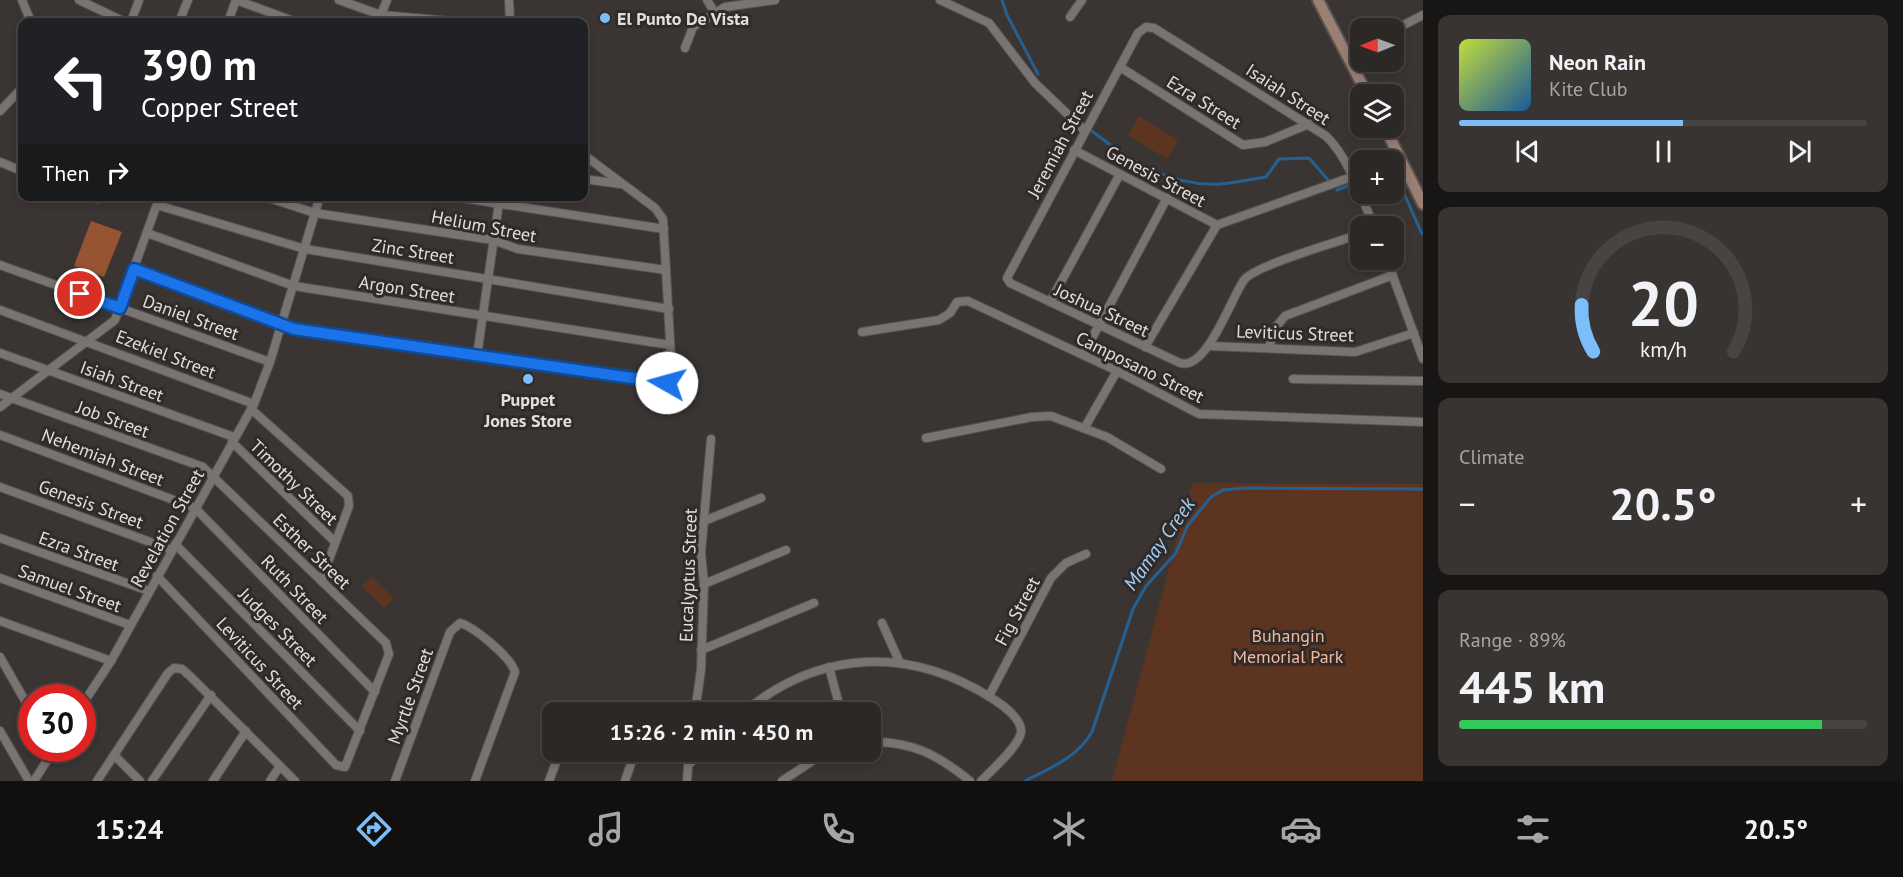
<!DOCTYPE html>
<meta charset="utf-8">
<style>
:root{--surface:#2c2826;--page:#383432;--text:#f1f3f6;--muted:#a6a6a7;--line:#484443;--accent:#7cbef9}
body{margin:0;font-family:"PT Sans",sans-serif;background:var(--page);color:var(--text);height:100vh;display:flex;flex-direction:column;font-size:22px;white-space:nowrap}
*{box-sizing:border-box;margin:0}
p{font-size:20px;color:var(--muted)}
.icon{flex:none;width:33px;height:33px;fill:none;stroke:currentColor;stroke-width:2;stroke-linecap:round;stroke-linejoin:round}
.map{position:relative;flex:1;overflow:hidden}
.drawer{display:flex;flex-direction:column;gap:15px;padding:15px;background:#181615;width:480px}
.drawer>*{flex:none}
.guide{position:absolute;left:18px;top:18px;width:570px;height:183px;border-radius:12px;box-shadow:0 3px 9px #0003,0 0 0 2px var(--line);background:#202124;color:#fff;overflow:hidden}
.needle{width:39px;rotate:269deg}
.buttons{position:absolute;left:1350px;top:18px;display:grid;gap:12px}
.buttons a{display:grid;place-items:center;width:54px;height:54px;border-radius:12px;background:var(--surface);box-shadow:0 3px 9px #0003,0 0 0 2px var(--line);font-size:30px}
.speed{position:absolute;left:18px;top:684px;display:flex;gap:12px;font-size:30px;font-weight:700;text-align:center}
.speed>*{display:grid;place-content:center;width:78px;height:78px;border-radius:50%;background:var(--surface);box-shadow:0 3px 9px #0003,0 0 0 2px var(--line);line-height:1}
.speed .limit{border:9px solid #d22;background:#fff;color:#111}
.pin{position:absolute;display:grid;place-items:center;width:51px;height:51px;color:#fff;margin:-26px;border:3px solid #fff;border-radius:50%;box-shadow:0 2px 6px #0007}
.me{position:absolute;width:66px;margin:-33px;rotate:277deg;stroke-linejoin:round;filter:drop-shadow(0 0 4px #0008)}
.turn{display:flex;align-items:center;gap:21px;height:126px;padding:0 24px;font-size:27px}
.turn .icon{width:78px;height:78px;stroke-width:2.5}
.turn b{display:block;font-size:42px;line-height:51px}
.then{display:flex;align-items:center;height:57px;padding:0 24px;background:#0003;gap:12px;font-size:22px}
.big{font-size:45px;font-weight:800;line-height:1.1}
.drawer .tile{flex:1;display:flex;flex-direction:column;justify-content:center;gap:9px;min-width:0;padding:0 21px;border-radius:12px;background:var(--page)}
.drawer .dial{align-items:center;gap:0}
.dial svg{height:156px;overflow:visible;fill:none;stroke:var(--line);stroke-width:7;stroke-linecap:round;text-anchor:middle}
.dial text{fill:var(--text);stroke:none}
.song{display:flex;align-items:center;gap:18px}
.cover{width:72px;height:72px;border-radius:9px;background:linear-gradient(135deg,hsl(70 70% 55%),hsl(210 70% 35%))}
.played{height:6px;border-radius:3px;background:linear-gradient(90deg,var(--accent) 55%,var(--line) 55%)}
.keys{display:flex;justify-content:space-around;direction:ltr}
.heat{display:flex;justify-content:space-between;align-items:center;font-size:33px;direction:ltr}
.charge{height:9px;border-radius:4px;background:linear-gradient(90deg,#34c759 89%,var(--line) 0)}
.trip{position:absolute;left:542px;top:702px;width:339px;height:60px;border-radius:12px;background:var(--surface);box-shadow:0 3px 9px #0003,0 0 0 2px var(--line);font-weight:800;line-height:60px;text-align:center}
.dock{display:flex;height:96px;justify-content:space-around;align-items:center;background:#12100f;color:var(--muted)}
.dock .icon{width:42px;height:42px}
.dock .active{color:var(--accent)}
.dock b{font-size:27px;color:var(--text)}
main{display:flex;flex:1;min-height:0}
.map>svg:first-child{display:block}
.green{fill:#5d3420}
.forest{fill:#965432}
.lines{fill:none;stroke-linecap:round;stroke-linejoin:round}
.stream{stroke:#246192;stroke-width:3}
.street-casing{stroke:#575251;stroke-width:10}
.secondary-casing{stroke:#575251;stroke-width:14}
.street{stroke:#797371;stroke-width:8}
.secondary{stroke:#9a7f73;stroke-width:10}
.route-casing{stroke:#114b97;stroke-width:15}
.route{stroke:#1a73e8;stroke-width:10}
.poi-dot{fill:#7cbef9;stroke:#302b29;stroke-width:2}
.labels{text-anchor:middle;dominant-baseline:central;stroke-width:6;stroke-linejoin:round;paint-order:stroke}
.poi-label{font-size:18px;font-weight:bold;fill:#e2dedd;stroke:#302b29;text-anchor:start}
.street-label{font-size:18px;fill:#e2dedd;stroke:#302b29}
.park-label{font-size:18px;fill:#f3b89d;stroke:#302b29}
.water-label{font-size:20px;font-style:italic;fill:#9fcff9;stroke:#302b29}
</style>
<main>
<div class="map">
<svg width="1423" height="781" viewBox="0 0 1423 781">
<rect width="100%" height="100%" fill="#3a3533"/>
<g class="green">
<path d="M1139,116L1178,140L1167,159L1128,135Z"/>
<path d="M1192,483L1423,484V781H1112Z"/>
<path d="M372,577L394,598L384,608L362,586Z"/>
</g>
<path class="forest" d="M91,221L122,232L104,277L74,266Z"/>
<g class="lines">
<g class="stream">
<path d="M1002,0L1007,15L1038,74"/>
<path d="M1092,131C1128,160 1171,187 1220,184C1235,183 1251,179 1266,177L1279,159L1309,158L1329,181"/>
<path d="M1394,171L1422,234"/>
<path d="M1337,190L1350,185"/>
<path d="M1025,781C1050,768 1077,758 1092,732L1133,609L1146,586L1176,553L1188,525L1211,497L1223,490L1246,488L1423,489"/>
</g>
<g class="street-casing">
<g id="street">
<path d="M22,0L31,22"/>
<path d="M79,0L125,22"/>
<path d="M236,0L296,22"/>
<path d="M339,0L381,15L461,22"/>
<path d="M509,0L510,22"/>
<path d="M707,0L715,13"/>
<path d="M940,0L989,23L1035,83L1084,130"/>
<path d="M1070,17L1082,0"/>
<path d="M131,22L139,0"/>
<path d="M179,22L188,0"/>
<path d="M228,22L236,0"/>
<path d="M378,22L387,0"/>
<path d="M1394,30L1423,15"/>
<path d="M685,48L693,27L725,7L775,0"/>
<path d="M1346,55L1360,47"/>
<path d="M1120,67L1243,145L1265,142L1309,124"/>
<path d="M0,111L22,88"/>
<path d="M1074,150L1217,225L1360,174"/>
<path d="M0,162L22,171"/>
<path d="M584,179L621,184"/>
<path d="M88,196L98,199L106,196"/>
<path d="M263,196L315,213L493,240L518,249L666,270"/>
<path d="M449,196L664,229"/>
<path d="M157,205L305,249L669,309"/>
<path d="M147,233L294,286L670,345"/>
<path d="M1360,234C1338,242 1256,265 1244,280C1231,298 1207,371 1180,363L1010,283L1007,278L1138,33L1146,27L1154,28L1326,136C1349,158 1361,197 1374,226"/>
<path d="M1387,260L1423,359"/>
<path d="M0,265L270,362"/>
<path d="M134,269L294,329L667,383L672,375L663,219L655,208L584,155"/>
<path d="M1050,302L1120,174"/>
<path d="M0,310L254,404"/>
<path d="M862,332L939,320L950,313L957,302L968,301L1117,371L1199,414L1423,422"/>
<path d="M1208,346L1355,352L1414,333"/>
<path d="M1145,347L1217,225"/>
<path d="M1269,347L1276,327L1285,316L1393,275"/>
<path d="M0,353L234,437"/>
<path d="M1083,355L1167,198"/>
<path d="M477,356L500,196"/>
<path d="M1293,379L1423,381"/>
<path d="M0,394L203,467L386,643L389,654L345,767L336,765L157,576"/>
<path d="M0,407L115,320L160,196"/>
<path d="M251,409L348,496L349,506L321,581"/>
<path d="M1085,427L1117,371"/>
<path d="M0,435L195,508L375,692"/>
<path d="M926,438L1032,417L1051,416L1107,437L1161,469"/>
<path d="M232,442L335,542"/>
<path d="M0,487L172,550"/>
<path d="M704,521L761,498"/>
<path d="M0,538L149,591"/>
<path d="M175,544L360,731"/>
<path d="M0,578L130,625"/>
<path d="M704,584L786,550"/>
<path d="M0,621L111,661"/>
<path d="M882,623L900,663"/>
<path d="M701,650L814,603"/>
<path d="M0,657L32,713"/>
<path d="M829,667L841,712"/>
<path d="M989,696L1051,578L1066,563L1086,554"/>
<path d="M82,705L111,661L254,404L270,362L320,196"/>
<path d="M695,712L701,670L704,584L701,553L711,439"/>
<path d="M744,712C820,649 910,646 993,699C1003,705 1022,719 1021,732C1020,745 991,771 981,781"/>
<path d="M0,731L29,781"/>
<path d="M870,742C912,741 938,755 970,781"/>
<path d="M114,755L140,781"/>
<path d="M688,765L702,752"/>
<path d="M34,781L55,748"/>
<path d="M97,781L168,673L174,668L182,669L191,677L295,781"/>
<path d="M152,781L211,695"/>
<path d="M213,781L246,731"/>
<path d="M270,781L280,766"/>
<path d="M395,781L450,632L460,623C474,627 511,657 515,672L475,781"/>
<path d="M549,781L560,752"/>
<path d="M625,781L635,752"/>
<path d="M687,781L689,752"/>
<path d="M782,781L826,752"/>
</g>
</g>
<g class="secondary-casing">
<g id="secondary">
<path d="M1318,0L1367,94"/>
<path d="M1385,128L1423,204"/>
</g>
</g>
<use href="#street" class="street"/>
<use href="#secondary" class="secondary"/>
</g>
<g class="lines">
<g class="route-casing">
<path id="route" d="M80,294L120,308L134,269L294,329L667,383"/>
</g>
<use href="#route" class="route"/>
</g>
<g class="poi-dot">
<circle cx="605" cy="18" r="6"/>
<circle cx="528" cy="379" r="6"/>
</g>
<g class="labels">
<g class="poi-label">
<text x="617" y="18">El Punto De Vista</text>
<text x="528" y="399" text-anchor="middle">Puppet<tspan x="528" dy="21">Jones Store</tspan></text>
</g>
<g class="street-label">
<text transform="translate(1288 94) rotate(33)">Isaiah Street</text>
<text transform="translate(1204 102) rotate(32)">Ezra Street</text>
<text transform="translate(1060 144) rotate(-62)">Jeremiah Street</text>
<text transform="translate(1156 176) rotate(28)">Genesis Street</text>
<text transform="translate(484 226) rotate(11)">Helium Street</text>
<text transform="translate(413 251) rotate(9)">Zinc Street</text>
<text transform="translate(407 289) rotate(9)">Argon Street</text>
<text transform="translate(1102 310) rotate(25)">Joshua Street</text>
<text transform="translate(191 317) rotate(20)">Daniel Street</text>
<text transform="translate(1295 333) rotate(2)">Leviticus Street</text>
<text transform="translate(166 354) rotate(21)">Ezekiel Street</text>
<text transform="translate(1140 367) rotate(26)">Camposano Street</text>
<text transform="translate(122 381) rotate(20)">Isiah Street</text>
<text transform="translate(113 419) rotate(20)">Job Street</text>
<text transform="translate(103 457) rotate(21)">Nehemiah Street</text>
<text transform="translate(294 482) rotate(44)">Timothy Street</text>
<text transform="translate(91 504) rotate(20)">Genesis Street</text>
<text transform="translate(167 528) rotate(-61)">Revelation Street</text>
<text transform="translate(79 551) rotate(20)">Ezra Street</text>
<text transform="translate(312 551) rotate(44)">Esther Street</text>
<text transform="translate(688 575) rotate(-88)">Eucalyptus Street</text>
<text transform="translate(70 588) rotate(20)">Samuel Street</text>
<text transform="translate(295 589) rotate(46)">Ruth Street</text>
<text transform="translate(1017 611) rotate(-62)">Fig Street</text>
<text transform="translate(278 627) rotate(45)">Judges Street</text>
<text transform="translate(260 663) rotate(47)">Leviticus Street</text>
<text transform="translate(410 696) rotate(-70)">Myrtle Street</text>
</g>
<g class="park-label">
<text x="1288" y="635">Buhangin<tspan x="1288" dy="21">Memorial Park</tspan></text>
</g>
<g class="water-label">
<text transform="translate(1159 544) rotate(-55)">Mamay Creek</text>
</g>
</g>
</svg>
<div class="buttons">
<a><svg class="needle" viewBox="-14 -14 28 28"><path d="M0-13l5 13h-10z" fill="#e53935"/><path d="M0 13l5-13h-10z" fill="#a6a6a7"/></svg></a>
<a><svg class="icon" aria-label="layers" viewBox="0 0 24 24"><path d="M12 4l9 5-9 5-9-5zM3 14l9 5 9-5"/></svg></a>
<a>+</a>
<a>−</a>
</div>
<div class="speed"><div class="limit">30</div></div>
<div class="pin" style="left:80px;top:294px;background:#d93025"><svg class="icon" aria-label="arrive" viewBox="0 0 24 24"><path d="M6 21V4h12l-3 4 3 4H6"/></svg></div>
<svg class="me" style="left:667px;top:383px" viewBox="-20 -20 40 40"><circle r="19" fill="#fff"/><path d="M0-13L10 11 0 6-10 11z" fill="#1a73e8"/></svg>
<div class="trip">15:26 · 2 min · 450 m</div>
<div class="guide">
<div class="turn"><svg class="icon" aria-label="left" viewBox="0 0 24 24"><path d="M17 20v-9H6M10 6l-5 5 5 5"/></svg><div><b>390 m</b>Copper Street</div></div>
<div class="then">Then<svg class="icon" aria-label="right" viewBox="0 0 24 24"><path d="M7 20v-9h11M14 6l5 5-5 5"/></svg></div>
</div>
</div>
<section class="drawer">
<div class="tile">
<div class="song"><i class="cover"></i><div><b>Neon Rain</b><p>Kite Club</p></div></div>
<div class="played"></div>
<div class="keys"><svg class="icon" aria-label="previous" viewBox="0 0 24 24"><path d="M18 5L8 12l10 7zM5 5v14"/></svg><svg class="icon" aria-label="pause" viewBox="0 0 24 24"><path d="M8 5v14M16 5v14"/></svg><svg class="icon" aria-label="next" viewBox="0 0 24 24"><path d="M6 5l10 7-10 7zM19 5v14"/></svg></div>
</div>
<div class="tile dial"><svg viewBox="0 0 100 80">
<path d="M14 69A42 42 0 1 1 86 69"/>
<path d="M14 69A42 42 0 0 1 8 45" stroke="#7cbef9"/>
<text x="50" y="56" font-size="32" font-weight="700">20</text>
<text x="50" y="72" font-size="11">km/h</text>
</svg></div>
<div class="tile"><p>Climate</p>
<div class="heat"><a>−</a><b class="big">20.5°</b><a>+</a></div>
</div>
<div class="tile"><p>Range · 89%</p><b class="big">445 km</b><div class="charge"></div></div>
</section>
</main>
<nav class="dock">
<b>15:24</b>
<svg class="icon active" aria-label="directions" viewBox="0 0 24 24"><path d="M12 3l9 9-9 9-9-9zM9 14v-3h6M13 9l2 2-2 2"/></svg>
<svg class="icon" aria-label="music" viewBox="0 0 24 24"><path d="M9 18V5l10-2v13"/><circle cx="6" cy="18" r="3"/><circle cx="16" cy="16" r="3"/></svg>
<svg class="icon" aria-label="phone" viewBox="0 0 24 24"><path d="M5 4h4l2 5-3 2q2 4 5 5l2-3 5 2v4C11 20 4 13 5 4z"/></svg>
<svg class="icon" aria-label="climate" viewBox="0 0 24 24"><path d="M12 3v18M4 7l16 10M4 17L20 7"/></svg>
<svg class="icon" aria-label="car" viewBox="0 0 24 24"><path d="M5 17H2v-5l4-1 3-4h7l3 4 3 1v5h-3M9 17h6M6 11h13"/><circle cx="7" cy="17" r="2"/><circle cx="17" cy="17" r="2"/></svg>
<svg class="icon" aria-label="filters" viewBox="0 0 24 24"><path d="M4 7h16M4 17h16"/><circle cx="9" cy="7" r="2"/><circle cx="15" cy="17" r="2"/></svg>
<b>20.5°</b>
</nav>
